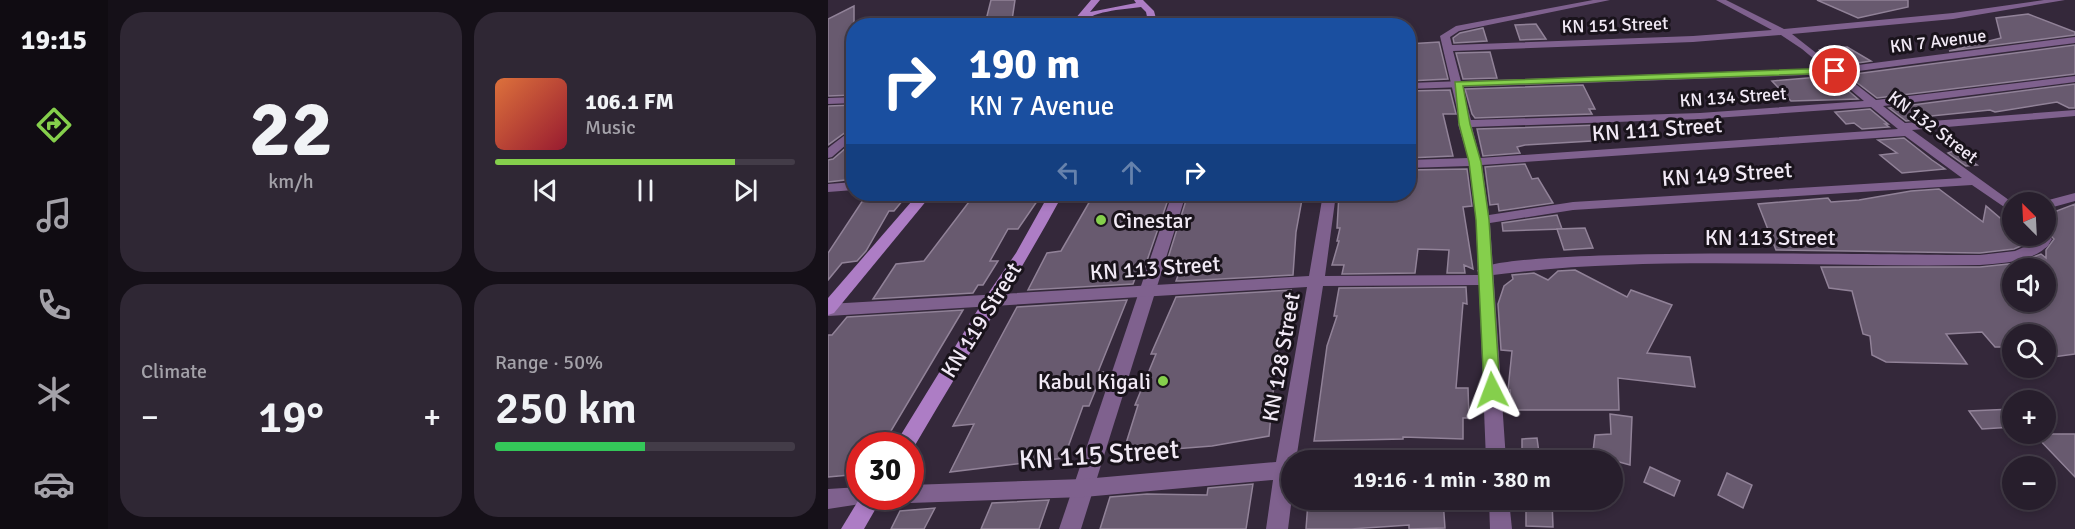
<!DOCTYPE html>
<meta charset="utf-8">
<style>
:root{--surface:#271e2c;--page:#2f2734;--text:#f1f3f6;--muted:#a4a2a9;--line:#433c48;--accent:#85cf4c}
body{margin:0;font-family:Signika,sans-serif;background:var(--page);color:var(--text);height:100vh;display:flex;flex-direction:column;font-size:22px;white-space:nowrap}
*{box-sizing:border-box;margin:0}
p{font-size:20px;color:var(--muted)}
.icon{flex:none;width:33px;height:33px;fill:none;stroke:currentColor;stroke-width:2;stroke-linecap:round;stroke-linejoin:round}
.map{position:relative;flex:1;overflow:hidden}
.details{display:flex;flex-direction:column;gap:12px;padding:12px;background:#151018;width:720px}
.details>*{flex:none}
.top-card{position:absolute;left:18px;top:18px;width:570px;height:183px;border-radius:24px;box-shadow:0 3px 9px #0003,0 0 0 2px var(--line);background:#1a4fa0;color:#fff;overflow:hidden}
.needle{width:39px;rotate:336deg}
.tools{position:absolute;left:1174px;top:192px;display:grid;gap:12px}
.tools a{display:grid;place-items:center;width:54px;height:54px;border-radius:50%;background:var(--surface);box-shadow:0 3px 9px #0003,0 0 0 2px var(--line);font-size:30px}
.speed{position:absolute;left:18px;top:432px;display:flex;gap:12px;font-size:30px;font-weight:700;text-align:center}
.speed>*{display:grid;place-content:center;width:78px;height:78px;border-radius:50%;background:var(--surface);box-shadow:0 3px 9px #0003,0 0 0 2px var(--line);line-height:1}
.speed .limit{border:9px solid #d22;background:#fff;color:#111}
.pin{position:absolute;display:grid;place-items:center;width:51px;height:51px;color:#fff;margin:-26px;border:3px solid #fff;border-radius:50%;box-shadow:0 2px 6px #0007}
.me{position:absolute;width:66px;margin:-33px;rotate:357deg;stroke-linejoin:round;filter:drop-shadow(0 0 4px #0008)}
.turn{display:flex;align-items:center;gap:21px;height:126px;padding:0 24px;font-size:27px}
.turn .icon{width:78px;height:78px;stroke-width:2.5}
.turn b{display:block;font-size:42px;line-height:51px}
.lanes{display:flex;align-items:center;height:57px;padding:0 24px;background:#0003;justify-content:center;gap:30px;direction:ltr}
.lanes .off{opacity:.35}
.big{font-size:45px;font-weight:600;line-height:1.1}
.details .tile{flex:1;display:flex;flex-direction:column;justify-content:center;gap:9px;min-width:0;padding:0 21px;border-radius:24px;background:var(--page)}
.details .dial{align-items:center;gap:0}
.dial b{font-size:78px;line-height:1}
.song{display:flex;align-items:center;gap:18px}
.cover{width:72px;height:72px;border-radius:9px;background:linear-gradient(135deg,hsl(20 70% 55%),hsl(350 70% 35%))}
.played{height:6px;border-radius:3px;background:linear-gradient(90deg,var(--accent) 80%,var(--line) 80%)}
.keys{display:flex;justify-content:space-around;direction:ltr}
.heat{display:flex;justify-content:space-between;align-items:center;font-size:33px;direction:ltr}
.charge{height:9px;border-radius:4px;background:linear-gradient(90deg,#34c759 50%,var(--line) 0)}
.details .tiles{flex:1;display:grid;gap:12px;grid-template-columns:repeat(2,1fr)}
.trip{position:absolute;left:453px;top:450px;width:342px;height:60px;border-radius:30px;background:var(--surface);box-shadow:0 3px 9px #0003,0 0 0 2px var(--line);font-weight:600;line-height:60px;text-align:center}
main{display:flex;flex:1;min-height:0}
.tabs{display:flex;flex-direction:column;width:108px;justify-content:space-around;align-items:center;background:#100c12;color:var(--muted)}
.tabs .icon{width:42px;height:42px}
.tabs .selected{color:var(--accent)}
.tabs b{font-size:27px;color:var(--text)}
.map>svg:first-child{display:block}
.building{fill:#685a6f;stroke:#918298;stroke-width:1.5;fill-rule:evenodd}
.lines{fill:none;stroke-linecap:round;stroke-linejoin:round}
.pedestrian{fill:#7f618e;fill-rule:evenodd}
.minor{fill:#7f618e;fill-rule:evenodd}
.tertiary{fill:#7f618e;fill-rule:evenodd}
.secondary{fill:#ad7dc5;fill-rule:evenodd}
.route{fill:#85cf4c;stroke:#568731;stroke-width:1.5}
.poi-dot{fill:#85cf4c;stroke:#19131b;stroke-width:2}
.labels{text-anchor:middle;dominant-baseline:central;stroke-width:6;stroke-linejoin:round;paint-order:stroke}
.far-street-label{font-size:18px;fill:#f1e9f5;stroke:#19131b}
.street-label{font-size:22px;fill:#f1e9f5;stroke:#19131b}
.poi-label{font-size:22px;fill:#f1e9f5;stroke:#19131b;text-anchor:start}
.near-street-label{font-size:27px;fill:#f1e9f5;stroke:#19131b}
</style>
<main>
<nav class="tabs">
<b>19:15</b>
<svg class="icon selected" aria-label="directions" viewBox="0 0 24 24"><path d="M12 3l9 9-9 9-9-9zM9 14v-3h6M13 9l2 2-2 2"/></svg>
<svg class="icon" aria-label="music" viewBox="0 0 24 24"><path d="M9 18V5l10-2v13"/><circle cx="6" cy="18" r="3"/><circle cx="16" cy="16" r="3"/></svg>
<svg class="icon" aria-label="phone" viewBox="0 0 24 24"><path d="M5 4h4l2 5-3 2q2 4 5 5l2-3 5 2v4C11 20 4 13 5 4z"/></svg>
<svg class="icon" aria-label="climate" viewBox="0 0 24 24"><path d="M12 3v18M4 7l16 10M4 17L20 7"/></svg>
<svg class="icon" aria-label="car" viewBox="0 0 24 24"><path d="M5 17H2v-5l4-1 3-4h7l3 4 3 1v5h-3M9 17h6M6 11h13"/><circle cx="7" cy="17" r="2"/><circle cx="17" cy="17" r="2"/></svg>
</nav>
<section class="details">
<div class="tiles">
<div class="tile dial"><b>22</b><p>km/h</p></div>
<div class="tile">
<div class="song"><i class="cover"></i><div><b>106.1 FM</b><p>Music</p></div></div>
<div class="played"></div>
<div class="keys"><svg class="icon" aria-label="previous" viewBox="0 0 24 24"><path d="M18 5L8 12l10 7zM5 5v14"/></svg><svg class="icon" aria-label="pause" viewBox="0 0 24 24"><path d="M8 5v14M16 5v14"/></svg><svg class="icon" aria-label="next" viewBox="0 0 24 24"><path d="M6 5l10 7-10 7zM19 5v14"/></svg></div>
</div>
<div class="tile"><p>Climate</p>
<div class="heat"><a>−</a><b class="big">19°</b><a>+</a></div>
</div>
<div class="tile"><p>Range · 50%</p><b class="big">250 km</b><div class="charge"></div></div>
</div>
</section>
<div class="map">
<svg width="1247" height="529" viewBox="0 0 1247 529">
<rect width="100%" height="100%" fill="#34283a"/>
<g class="building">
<path d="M163,0H187L184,20L157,24Z"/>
<path d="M989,0H1080V7L1030,18Z"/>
<path d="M26,6V95L0,96V19Z"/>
<path d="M1200,14L1247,32V35L1121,51L1173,38L1168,18Z"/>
<path d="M708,24L718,39L692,40L687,25Z"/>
<path d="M655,28L659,41L626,43L625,38L632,33Z"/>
<path d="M611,42L620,79L580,81V44Z"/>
<path d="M1247,45V74L1049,98L1019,75Z"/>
<path d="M1019,47L1043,61L1016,65L992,50Z"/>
<path d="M662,52L669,78L635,79L628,53Z"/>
<path d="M1003,76L1030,99L963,101L944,81Z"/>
<path d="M1247,84V108H1241L1229,102L1167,112L1162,110L1093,117L1096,119L1078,121L1061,108Z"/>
<path d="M755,85L767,109H761L764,114L647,118L644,114L637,89Z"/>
<path d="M622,90L628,114H615L625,156L580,158V91Z"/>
<path d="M26,105V126L0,145V106Z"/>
<path d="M1042,109L1060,124H1057L1061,127L1034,129L1026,123L1018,124L1007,112Z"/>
<path d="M771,125L780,140L697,145L689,147L692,153L655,156L649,129Z"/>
<path d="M1076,138L1104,160L1117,169L1074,173L1052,155L1069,153L1050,140Z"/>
<path d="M26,141V179L0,182V160L5,159Z"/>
<path d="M1128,150L1149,165L1138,166L1120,153Z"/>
<path d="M697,164L704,179L710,178L725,203L671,211L670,204L662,205L657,167Z"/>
<path d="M639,169L644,206L635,207L645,269L636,265L637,273H619L621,250L590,249L587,273L514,274L516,265H504L511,241H509L512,228H509L511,194H580V170Z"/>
<path d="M1111,189L1155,222L1158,206L1185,229V236H1192L1200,243L1186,249L1152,253L948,250L930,204L1000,198L1003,202L1031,200L1083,191Z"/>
<path d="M39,194H80L66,211H61L38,251L29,261L14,263L0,280V253Z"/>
<path d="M147,194H214L190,229H180L162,261H170L155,285H150L145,293L45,299L68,264L96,261Z"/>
<path d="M266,194H342L314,275L308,276L305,284L200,290L219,253L233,251Z"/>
<path d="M360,194H475L468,232L465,275L354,281H348L351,273L335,274Z"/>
<path d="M1247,204V354L1218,358V334H1185V347H1167L1154,332L1118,334L1139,364L1058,362L1044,355L1042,336L1035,334L1024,291L1001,288L993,267H1152L1190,263L1213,254L1218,258V250L1226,239L1218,231V215ZM1185,268H1218V302H1185Z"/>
<path d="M729,215L734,229L675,231L674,223Z"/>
<path d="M757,228L765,248L736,250L729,229Z"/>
<path d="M747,270L799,297L803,290L844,305L819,353L862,357L867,387L790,378L791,410H683L682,390H680L684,351L673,350L670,304L676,286L685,279L684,275L706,273L720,280L730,271Z"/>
<path d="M638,287L639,304L635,303L628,388H640L641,418H635V439L575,437V439L486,441L499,346L509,316H506L511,288Z"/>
<path d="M463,290L449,352L441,436L384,446L295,453L310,405H307L328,354H323L348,297Z"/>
<path d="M299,300L270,372H275L261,406H255L236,458L122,472L146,424L125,426L189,307Z"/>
<path d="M135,310L54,446H32V474L0,477V335H4L19,317Z"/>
<path d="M1185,409V427L1154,429L1141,411Z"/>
<path d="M782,414L804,417L802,465L784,460H764L767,435L783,434Z"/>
<path d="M1206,434H1247V477Z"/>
<path d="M709,438L712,460H694V439Z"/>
<path d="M822,467L852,481L846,496L816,482Z"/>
<path d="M899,473L924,485L915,508L890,495Z"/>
<path d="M425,484L418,529H272L282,497L319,494L379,495L380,488Z"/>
<path d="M221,500L211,529H153L164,503Z"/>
<path d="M517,500H615L617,528L581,529V525L523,529H478L480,502Z"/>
<path d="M698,500H724L725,527L698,526Z"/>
<path d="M107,508L96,529H63L72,511Z"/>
</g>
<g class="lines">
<g class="pedestrian">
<path d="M344,194H358L253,529H231Z"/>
<path d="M1214,239L1221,244C1207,262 1173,263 1152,265C987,268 821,254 657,276L649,271C667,245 1093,256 1152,255L1187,251Z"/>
</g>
<g class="minor">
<path d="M765,0H782L631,31L622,37L624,45L865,36L944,30L888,0H898L956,29L1125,13L1216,0H1237L1125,19L964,34L1048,100L1247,76V82L1055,106L1077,123L1247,110V116L1084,130L1185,203V213L1144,185L745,210L662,223L678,460H658L651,285L495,286L468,460H464V497L460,529H438L445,480L256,497L82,503L75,501L73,496H82V485L256,479L448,462L479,287L0,316V304L481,276L495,194H508L497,276L650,275L648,220L641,166L580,168V160L640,158L630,124L632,122L612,36L628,26ZM953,35L974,49L1036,101L872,113L643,120L625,51L865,42ZM1043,107L1070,129L652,158L644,127L872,119ZM1077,136L1134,178L745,202L661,215L654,165Z"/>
<path d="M26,97V103L0,104V98Z"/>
<path d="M26,128V138L4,157L0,158V148Z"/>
<path d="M26,182V190L0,192V184Z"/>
<path d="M1247,193V201L1218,209V202H1213Z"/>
<path d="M1218,233L1224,239L1219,247L1214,249L1209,247L1207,244L1209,240L1207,236H1218Z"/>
<path d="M32,487V496H42L39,503L0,509V489Z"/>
<path d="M661,500H681L684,529H662Z"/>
</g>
<path class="tertiary" d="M1247,37V43L1007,74L580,89V83L1007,68Z"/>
<g class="secondary">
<path d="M263,0H272L262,12L308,3L306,0H315L326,11L330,26H321L318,12L313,7C293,10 264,10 250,26H241Z"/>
<path d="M90,194H104L6,313L0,315V298Z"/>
<path d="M221,194H235C187,282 133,366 83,452L82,446H66L157,298L188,253Z"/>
<path d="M33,496H55L36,529H13Z"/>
</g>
</g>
<path class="route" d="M1007,68L1010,69V73L635,86L642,124L653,162L661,220L672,390L670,394L664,396L658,394L656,390L648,220L641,162L631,124L627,82Z"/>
<g class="poi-dot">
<circle cx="273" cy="220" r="6"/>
<circle cx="335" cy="381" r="6"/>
</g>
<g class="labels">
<g class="far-street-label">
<text transform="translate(787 25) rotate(-2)">KN 151 Street</text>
<text transform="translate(1110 41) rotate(-7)">KN 7 Avenue</text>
<text transform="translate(905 97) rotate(-4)">KN 134 Street</text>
<text transform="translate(1105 127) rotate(37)">KN 132 Street</text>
</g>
<g class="street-label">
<text transform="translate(829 129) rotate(-4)">KN 111 Street</text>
<text transform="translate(899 174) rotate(-4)">KN 149 Street</text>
<text x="942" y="237">KN 113 Street</text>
<text transform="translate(327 268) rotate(-4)">KN 113 Street</text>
<text transform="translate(153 320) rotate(-58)">KN 119 Street</text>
<text transform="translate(453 357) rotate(-80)">KN 128 Street</text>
</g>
<g class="poi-label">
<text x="285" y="220">Cinestar</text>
<text x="323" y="381" text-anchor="end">Kabul Kigali</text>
</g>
<g class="near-street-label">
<text transform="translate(271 455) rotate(-4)">KN 115 Street</text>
</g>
</g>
</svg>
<div class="tools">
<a><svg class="needle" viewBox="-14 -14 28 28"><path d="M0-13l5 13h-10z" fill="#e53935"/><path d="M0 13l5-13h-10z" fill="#a4a2a9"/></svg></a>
<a><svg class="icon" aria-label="sound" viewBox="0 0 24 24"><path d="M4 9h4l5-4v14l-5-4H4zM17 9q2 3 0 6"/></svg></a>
<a><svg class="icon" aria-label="search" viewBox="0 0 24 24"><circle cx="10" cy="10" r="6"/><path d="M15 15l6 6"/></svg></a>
<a>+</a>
<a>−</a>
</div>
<div class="speed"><div class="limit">30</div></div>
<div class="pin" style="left:1007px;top:71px;background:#d93025"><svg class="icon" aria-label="arrive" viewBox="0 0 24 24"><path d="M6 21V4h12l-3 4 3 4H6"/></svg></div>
<svg class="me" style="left:664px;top:390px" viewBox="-20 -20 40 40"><path d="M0-17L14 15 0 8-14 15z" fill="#85cf4c" stroke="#fff" stroke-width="4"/></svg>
<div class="trip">19:16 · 1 min · 380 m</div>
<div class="top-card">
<div class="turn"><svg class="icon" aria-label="right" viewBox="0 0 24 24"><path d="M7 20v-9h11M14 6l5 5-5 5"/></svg><div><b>190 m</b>KN 7 Avenue</div></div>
<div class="lanes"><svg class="icon off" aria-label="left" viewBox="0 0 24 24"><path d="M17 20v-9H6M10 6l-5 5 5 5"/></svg><svg class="icon off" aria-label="ahead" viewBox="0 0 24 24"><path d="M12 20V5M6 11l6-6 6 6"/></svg><svg class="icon" aria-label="right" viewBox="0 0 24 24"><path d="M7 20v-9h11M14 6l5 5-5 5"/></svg></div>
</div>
</div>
</main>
